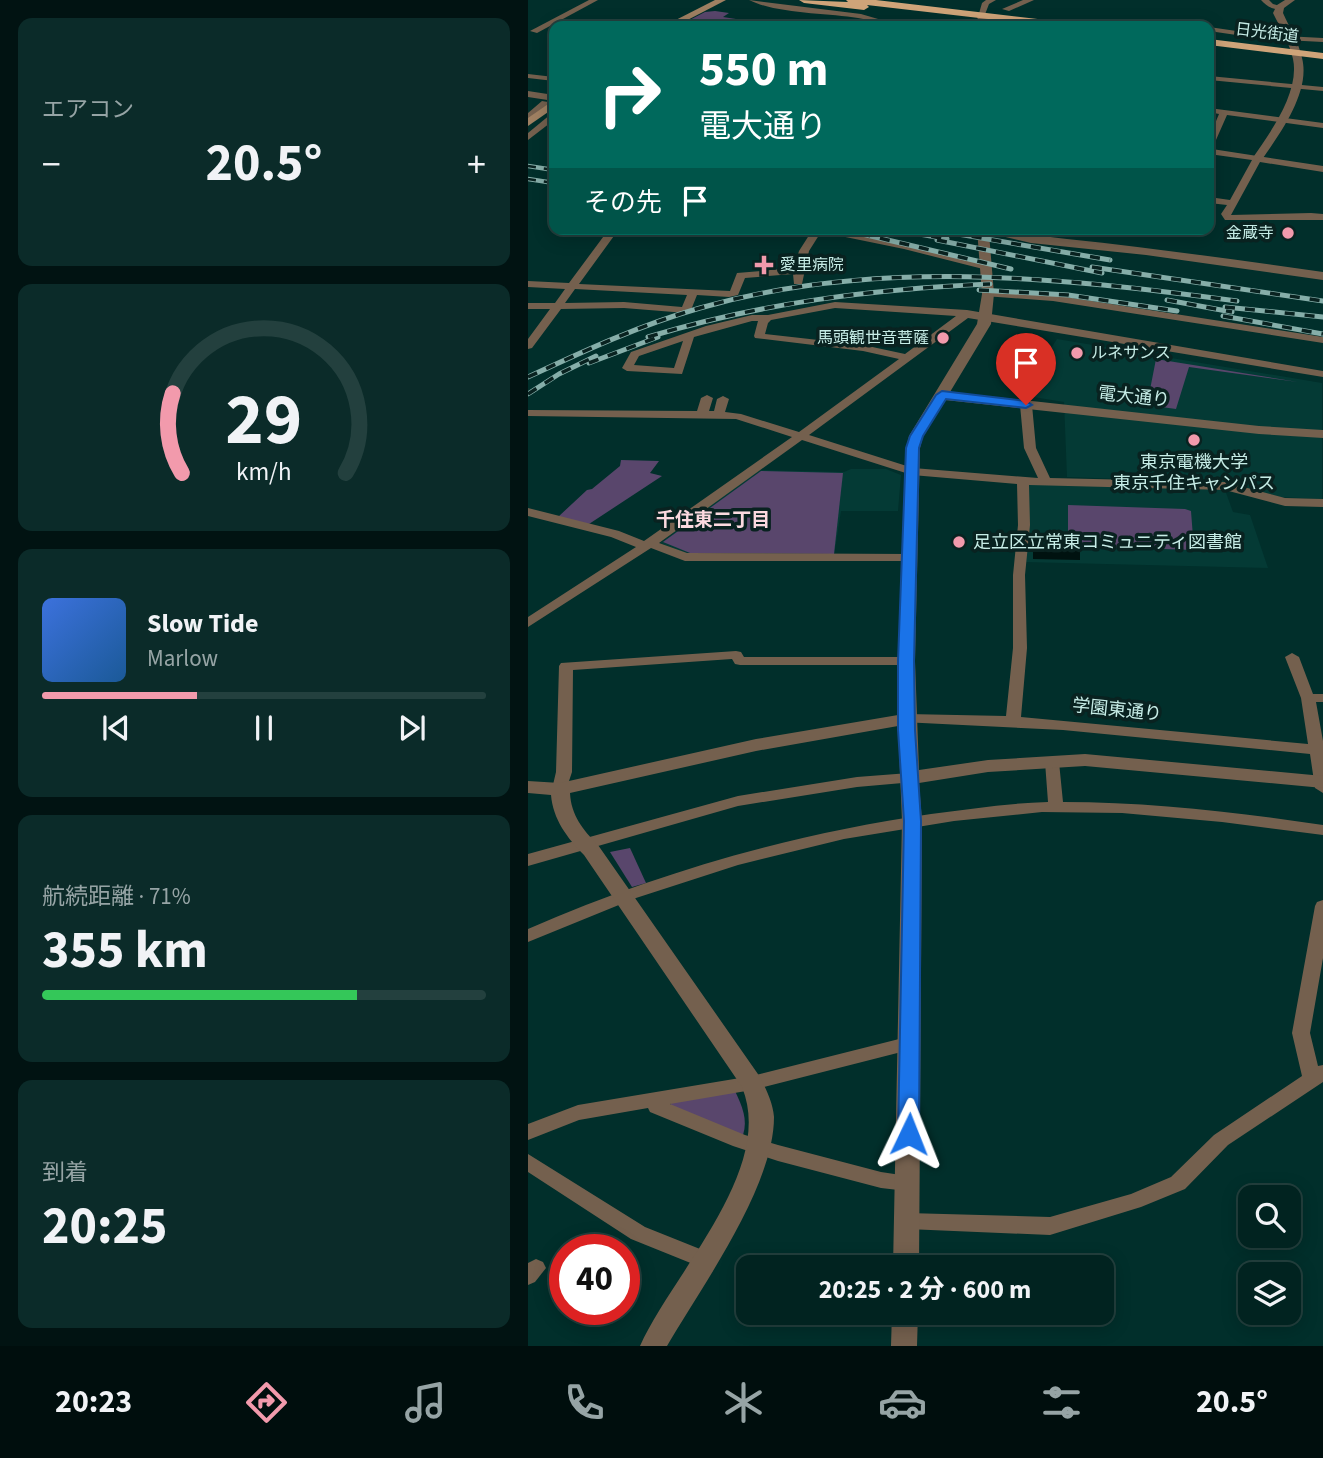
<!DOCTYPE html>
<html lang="ja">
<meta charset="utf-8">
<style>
:root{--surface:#012320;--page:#0b2b29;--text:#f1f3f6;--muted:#96a4a5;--line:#23403e;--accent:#f29aac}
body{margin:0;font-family:"Source Sans 3","Noto Sans JP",sans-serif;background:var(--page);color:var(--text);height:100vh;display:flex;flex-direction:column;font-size:26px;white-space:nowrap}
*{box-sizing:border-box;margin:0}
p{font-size:23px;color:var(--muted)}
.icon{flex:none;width:38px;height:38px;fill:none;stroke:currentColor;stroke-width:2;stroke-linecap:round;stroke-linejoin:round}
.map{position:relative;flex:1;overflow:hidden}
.sheet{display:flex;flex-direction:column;gap:18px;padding:18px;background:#011312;width:528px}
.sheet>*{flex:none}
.guide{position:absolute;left:21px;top:21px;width:665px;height:214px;border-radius:14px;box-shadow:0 4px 18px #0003,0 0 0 2px var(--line);background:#00695c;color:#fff;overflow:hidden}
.buttons{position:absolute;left:710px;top:1185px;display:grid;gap:14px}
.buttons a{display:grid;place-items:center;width:63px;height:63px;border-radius:14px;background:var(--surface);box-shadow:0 4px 18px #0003,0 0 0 2px var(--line);font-size:35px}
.speed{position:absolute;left:21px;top:1234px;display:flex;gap:14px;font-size:35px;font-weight:700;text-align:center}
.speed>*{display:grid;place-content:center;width:91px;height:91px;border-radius:50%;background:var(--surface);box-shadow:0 4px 18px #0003,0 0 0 2px var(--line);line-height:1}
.speed .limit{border:10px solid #d22;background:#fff;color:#111}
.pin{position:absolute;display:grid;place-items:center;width:60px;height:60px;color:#fff;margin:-72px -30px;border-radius:50% 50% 50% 0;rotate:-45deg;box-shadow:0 0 7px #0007}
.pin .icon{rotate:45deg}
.me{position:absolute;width:77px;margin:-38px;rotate:2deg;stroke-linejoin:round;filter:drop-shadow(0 0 5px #0008)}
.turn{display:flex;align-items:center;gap:24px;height:147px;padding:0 35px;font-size:32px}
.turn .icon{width:91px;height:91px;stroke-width:2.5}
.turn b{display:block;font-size:49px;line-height:60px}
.then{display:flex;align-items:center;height:66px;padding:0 35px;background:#0003;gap:14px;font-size:26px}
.big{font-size:52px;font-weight:700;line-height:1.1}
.sheet .card{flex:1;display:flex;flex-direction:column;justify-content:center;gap:10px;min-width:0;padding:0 24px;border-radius:14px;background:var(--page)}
.sheet .dial{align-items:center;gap:0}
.dial svg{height:182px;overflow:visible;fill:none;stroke:var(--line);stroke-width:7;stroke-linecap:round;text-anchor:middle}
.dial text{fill:var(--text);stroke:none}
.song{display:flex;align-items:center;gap:21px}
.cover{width:84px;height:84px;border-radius:10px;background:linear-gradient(135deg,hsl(220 70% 55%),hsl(210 70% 35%))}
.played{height:7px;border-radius:4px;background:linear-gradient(90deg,var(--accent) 35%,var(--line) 35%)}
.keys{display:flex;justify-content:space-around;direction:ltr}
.heat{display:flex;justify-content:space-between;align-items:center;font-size:38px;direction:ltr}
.charge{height:10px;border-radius:5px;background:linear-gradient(90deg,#34c759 71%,var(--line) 0)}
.trip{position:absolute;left:208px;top:1255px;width:378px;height:70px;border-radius:14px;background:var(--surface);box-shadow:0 4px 18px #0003,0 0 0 2px var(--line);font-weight:700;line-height:70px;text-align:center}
.dock{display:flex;height:112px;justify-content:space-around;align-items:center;background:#000e0d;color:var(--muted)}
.dock .icon{width:49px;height:49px}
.dock .active{color:var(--accent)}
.dock b{font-size:32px;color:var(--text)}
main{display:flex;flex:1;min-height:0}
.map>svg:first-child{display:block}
.built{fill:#043a35}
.green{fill:#59466c}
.water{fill:#001210}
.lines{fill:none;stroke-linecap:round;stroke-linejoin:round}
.minor{fill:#74604e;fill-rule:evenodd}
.tertiary{fill:#74604e;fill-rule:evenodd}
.secondary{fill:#9f8062;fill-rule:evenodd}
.trunk{fill:#cfa479;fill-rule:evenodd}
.rail-far1-casing{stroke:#86aea9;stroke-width:4.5}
.rail-casing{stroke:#86aea9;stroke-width:5}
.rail-far1{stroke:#092220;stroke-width:2.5;stroke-dasharray:8;stroke-linecap:butt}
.rail{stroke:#092220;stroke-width:3.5;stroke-dasharray:10;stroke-linecap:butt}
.route{fill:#1a73e8;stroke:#114b97;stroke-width:2}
.poi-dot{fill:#f29aac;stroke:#092220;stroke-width:2.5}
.labels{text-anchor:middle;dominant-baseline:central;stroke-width:7;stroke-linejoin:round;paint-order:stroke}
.far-street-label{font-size:16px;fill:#c6ece6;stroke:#092220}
.far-poi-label{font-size:16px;fill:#c6ece6;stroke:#092220;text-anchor:end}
.street-label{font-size:18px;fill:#c6ece6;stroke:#092220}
.poi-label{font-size:18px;fill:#c6ece6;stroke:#092220}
.neighbourhood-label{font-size:19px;font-weight:bold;fill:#fcd9df;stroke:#092220}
</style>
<main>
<section class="sheet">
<div class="card"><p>エアコン</p>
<div class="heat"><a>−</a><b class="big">20.5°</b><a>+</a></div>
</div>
<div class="card dial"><svg viewBox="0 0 100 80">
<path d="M14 69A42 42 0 1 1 86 69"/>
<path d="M14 69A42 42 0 0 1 10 34" stroke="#f29aac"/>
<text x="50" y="56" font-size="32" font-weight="700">29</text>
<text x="50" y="72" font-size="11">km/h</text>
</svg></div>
<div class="card">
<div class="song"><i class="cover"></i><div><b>Slow Tide</b><p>Marlow</p></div></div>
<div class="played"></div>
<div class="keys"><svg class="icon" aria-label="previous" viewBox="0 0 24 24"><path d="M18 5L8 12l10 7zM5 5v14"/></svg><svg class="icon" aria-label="pause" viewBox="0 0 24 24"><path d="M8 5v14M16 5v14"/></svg><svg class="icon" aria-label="next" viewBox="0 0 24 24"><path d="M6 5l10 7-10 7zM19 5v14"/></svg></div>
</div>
<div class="card"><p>航続距離 · 71%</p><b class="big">355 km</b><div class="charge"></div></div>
<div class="card"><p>到着</p><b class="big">20:25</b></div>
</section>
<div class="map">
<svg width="795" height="1346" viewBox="0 0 795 1346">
<rect width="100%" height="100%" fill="#012f2b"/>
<g class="built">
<path d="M529,339L794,383V499L752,497L701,483L539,477L536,402L493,395Z"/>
<path d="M323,469H358L373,475L370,511H313L306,556L161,555L132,543L230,470L316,472Z"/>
<path d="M502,484L697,490L705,512L722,515L740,568L496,562L498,487Z"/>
</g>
<g class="green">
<path d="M187,11L201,13L195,17L208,19L204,22L209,23L203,26H150L177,12Z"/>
<path d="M628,359L770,382L661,367L648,409L619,405Z"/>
<path d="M93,460L131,461L122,473L134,476L61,524L30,517L59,490L64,489L92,466Z"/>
<path d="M233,471L315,473L306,554L162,553L135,542Z"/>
<path d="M540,505L657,509L663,511L666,550L576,547L575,544L540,543Z"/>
<path d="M102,848L118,883L104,887L82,852Z"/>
<path d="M207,1091C214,1106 220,1119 215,1135L142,1109L143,1103Z"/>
</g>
<path class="water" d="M505,547H552V560L505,559Z"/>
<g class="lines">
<g class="minor">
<path d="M61,0H70L9,33L2,31Z"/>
<path d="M221,0L333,14L374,26C359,27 345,20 330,18C299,13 249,14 221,0Z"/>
<path d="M458,0H468L461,4L456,17H450L454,3Z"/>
<path d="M495,0H506L481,11L474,9Z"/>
<path d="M733,0H741L745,4L756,7C748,12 739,7 733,0Z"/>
<path d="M589,24H644L648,26H585Z"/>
<path d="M681,27L736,35L795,38V42L736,39L681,31Z"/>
<path d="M0,74L26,77V81L0,78Z"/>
<path d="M681,76L795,87V91L681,80Z"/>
<path d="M14,101L26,103V107L19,106L0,119V113Z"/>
<path d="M681,108L795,123V128L699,115L684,149L795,166V172L732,162L703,215L783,213L795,214V220H697L693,214L699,205L681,203V197L702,200L724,160L681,154V138L691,114L681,112Z"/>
<path d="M23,114H26V120L0,140V133Z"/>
<path d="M81,229H91L51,284L202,291L209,273L266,268L271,251L285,229H307L377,243L464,267L459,270L376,249L293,232L281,251L274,284H266L265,274L217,278L210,295L201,297L169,295L163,310L158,313L96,308L33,309L4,348L0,349V339L22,309H0V303H27L37,289L0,287V281L41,283ZM47,289L159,295L154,307L96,302L37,303Z"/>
<path d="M460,291L525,295L795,337V343L525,301L456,296L455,294Z"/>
<path d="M307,302L439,310L795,371V377L440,318L281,435L385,468L510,478L496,448L492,405L498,402L504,405L508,448L522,478L697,482L757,498L795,499V507L757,506L697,490L501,485L502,525L497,575L499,648L493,717L780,744L773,698L757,657L764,653L771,657L785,694H795V702H788L795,741V793L787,788L782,754L535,730L374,722L372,719L379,714L478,716L485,648V575L490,525L489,484L384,475L274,440L131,543L159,553L381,554L387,558L386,561H157L123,548L0,627V617L108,547L83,537L0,516V508L91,531L116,541L264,437L208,419L0,416V410L169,411L173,398L179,395L185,398L181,411H186L189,399L195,396L201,399L197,412L213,414L271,432L371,359L335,351L227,338L226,336L230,321H224L166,337L154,374L99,371L94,368L103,352L178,326L224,315H240ZM307,308L428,316L377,354L335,345L237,334L240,323L243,320ZM155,341L146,368L106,365L111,356Z"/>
<path d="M208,651L213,652L216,657H378L385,661L378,665H212L207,664L204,659L45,670L44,772L37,793H27L24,789L28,772L31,666L33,663Z"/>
<path d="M524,757L531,762L535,802C622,802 708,812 795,825V835L694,822L594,813L514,812L426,821L316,839L210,865L108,898L0,942V929C129,873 264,834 403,814C442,809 481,803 520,802L517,762Z"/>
<path d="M381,773L389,778L386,782L329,787L210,806L0,866V854L210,796L329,777Z"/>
<path d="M795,900V958L782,1033L790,1066L795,1065V1082L700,1145L657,1189L613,1207L522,1235L379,1229L372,1227L369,1221L372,1215L379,1213L522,1217L603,1194L643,1177L686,1135L774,1076L764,1033L787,906L789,902Z"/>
<path d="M383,1036L389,1038L392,1043L389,1048L224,1090L142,1104L217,1135L250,1145L353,1172L386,1177L389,1183L386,1189L379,1191L353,1188L250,1161L205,1146L122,1112L120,1108L51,1120L0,1140V1124L50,1105L224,1076Z"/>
<path d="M0,1154L117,1227L182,1253L185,1259L182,1265L175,1268L103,1239L0,1172Z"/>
<path d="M8,1259L15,1262L18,1268L7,1282L0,1285V1263Z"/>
</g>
<g class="tertiary">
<path d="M757,0H767L756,8L755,13C761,27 771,43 774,58C783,92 751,135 733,161L729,162L724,159C742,133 772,92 765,59C762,44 752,27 745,13L749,5Z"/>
<path d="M453,12L458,15L462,26H453L448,15Z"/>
<path d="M0,91L26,95V101L0,97Z"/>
<path d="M449,229C480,229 509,236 539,239C625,248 710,260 795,272V280L618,255L503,243L461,233L466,294L463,324L422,392L731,426L795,430V438L731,434L417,400L395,436L392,448L387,661L391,770L460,760L557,754L795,776V788L557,766L460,772L391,783L394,821L391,1267H365L374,821L370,726L228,751L42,793C43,815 55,830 70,845L232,1077C238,1089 245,1103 246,1117C246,1187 174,1286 139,1346H112C144,1274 248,1170 214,1087L56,855C39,838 25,819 23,795L0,793V781L32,783L228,739L370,715L378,448L381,436L449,324L454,294Z"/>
<path d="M364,1312H390L389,1346H363Z"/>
</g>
<g class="secondary">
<path d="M187,0H198L148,26H136Z"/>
<path d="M26,100V108L0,126V118Z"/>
</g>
<g class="trunk">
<path d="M271,0L320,2L318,0H348L544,23L549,26H520L339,5L341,7L336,10L276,3Z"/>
<path d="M681,39L795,53V59L681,45Z"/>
</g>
<g class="rail-far1-casing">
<g id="rail-far1">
<path d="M0,166L26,170"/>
<path d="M0,179L26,183"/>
</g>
</g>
<g class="rail-casing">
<g id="rail">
<path d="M313,229L483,269"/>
<path d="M364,229L419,239"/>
<path d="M424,233L582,260"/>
<path d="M409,240L574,273"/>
<path d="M564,267L795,301"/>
<path d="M451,290L540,295L649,311"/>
<path d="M639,300L704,312"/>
<path d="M697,307L795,317"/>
<path d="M695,316L795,334"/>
<path d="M120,337C232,303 345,289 462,284"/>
<path d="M61,363L130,337"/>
<path d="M0,377C56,351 112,325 172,308C347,258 532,277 709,301"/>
<path d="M0,394L31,374L68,356"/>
</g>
</g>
<use href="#rail-far1" class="rail-far1"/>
<use href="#rail" class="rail"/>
</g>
<path class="route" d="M414,391L498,401L504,405L498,408L418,399L395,436L391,448L386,661L387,730L393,821L391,1134L388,1140L381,1143L373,1140L370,1134L376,821L370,730V661L378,448L382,436L408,395Z"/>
<g class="poi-dot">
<circle cx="760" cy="233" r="7"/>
<path d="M232.5 254.5h7v7h7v7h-7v7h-7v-7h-7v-7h7z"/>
<circle cx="415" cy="338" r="7"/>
<circle cx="549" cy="353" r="7"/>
<circle cx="666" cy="440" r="7"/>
<circle cx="431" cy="542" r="7"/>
</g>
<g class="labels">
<g class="far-street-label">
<text transform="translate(739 33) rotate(7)">日光街道</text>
</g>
<g class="far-poi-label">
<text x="746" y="233">金蔵寺</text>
<text x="252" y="265" text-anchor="start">愛里病院</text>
<text x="401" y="338">馬頭観世音菩薩</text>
<text x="563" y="353" text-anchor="start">ルネサンス</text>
</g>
<g class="street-label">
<text transform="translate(606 397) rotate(6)">電大通り</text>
<text transform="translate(589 710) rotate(6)">学園東通り</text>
</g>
<g class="poi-label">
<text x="666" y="462">東京電機大学<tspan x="666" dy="21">東京千住キャンパス</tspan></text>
<text x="445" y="542" text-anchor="start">足立区立常東コミュニティ図書館</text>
</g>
<g class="neighbourhood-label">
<text x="185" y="520">千住東二丁目</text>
</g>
</g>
</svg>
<div class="buttons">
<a><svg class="icon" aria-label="search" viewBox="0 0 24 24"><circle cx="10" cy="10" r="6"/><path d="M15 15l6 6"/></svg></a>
<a><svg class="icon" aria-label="layers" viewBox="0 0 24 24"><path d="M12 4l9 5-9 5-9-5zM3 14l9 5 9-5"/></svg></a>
</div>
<div class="speed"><div class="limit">40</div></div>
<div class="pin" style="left:498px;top:405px;background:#d93025"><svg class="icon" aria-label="arrive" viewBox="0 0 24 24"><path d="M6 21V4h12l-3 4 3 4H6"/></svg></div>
<svg class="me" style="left:381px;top:1134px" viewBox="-20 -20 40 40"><path d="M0-17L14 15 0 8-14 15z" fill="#1a73e8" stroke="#fff" stroke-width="4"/></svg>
<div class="trip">20:25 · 2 分 · 600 m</div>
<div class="guide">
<div class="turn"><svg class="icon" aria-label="right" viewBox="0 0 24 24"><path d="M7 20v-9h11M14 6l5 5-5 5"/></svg><div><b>550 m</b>電大通り</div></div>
<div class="then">その先<svg class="icon" aria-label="arrive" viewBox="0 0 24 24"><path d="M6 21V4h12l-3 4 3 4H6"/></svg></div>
</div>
</div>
</main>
<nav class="dock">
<b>20:23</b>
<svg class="icon active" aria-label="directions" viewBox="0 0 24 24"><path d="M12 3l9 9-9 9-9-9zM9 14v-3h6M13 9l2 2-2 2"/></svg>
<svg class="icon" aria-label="music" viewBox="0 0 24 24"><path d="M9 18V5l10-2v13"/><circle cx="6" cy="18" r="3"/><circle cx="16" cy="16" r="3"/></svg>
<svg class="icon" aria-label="phone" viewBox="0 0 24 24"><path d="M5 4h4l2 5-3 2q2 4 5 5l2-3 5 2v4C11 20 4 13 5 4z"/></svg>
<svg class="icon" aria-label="climate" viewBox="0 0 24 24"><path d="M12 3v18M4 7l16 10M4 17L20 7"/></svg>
<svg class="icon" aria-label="car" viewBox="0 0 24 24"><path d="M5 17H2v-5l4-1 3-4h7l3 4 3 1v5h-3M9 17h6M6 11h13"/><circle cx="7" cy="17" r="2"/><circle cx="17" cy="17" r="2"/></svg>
<svg class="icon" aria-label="filters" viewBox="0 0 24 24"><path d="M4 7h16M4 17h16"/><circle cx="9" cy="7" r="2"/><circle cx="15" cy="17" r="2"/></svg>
<b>20.5°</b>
</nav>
